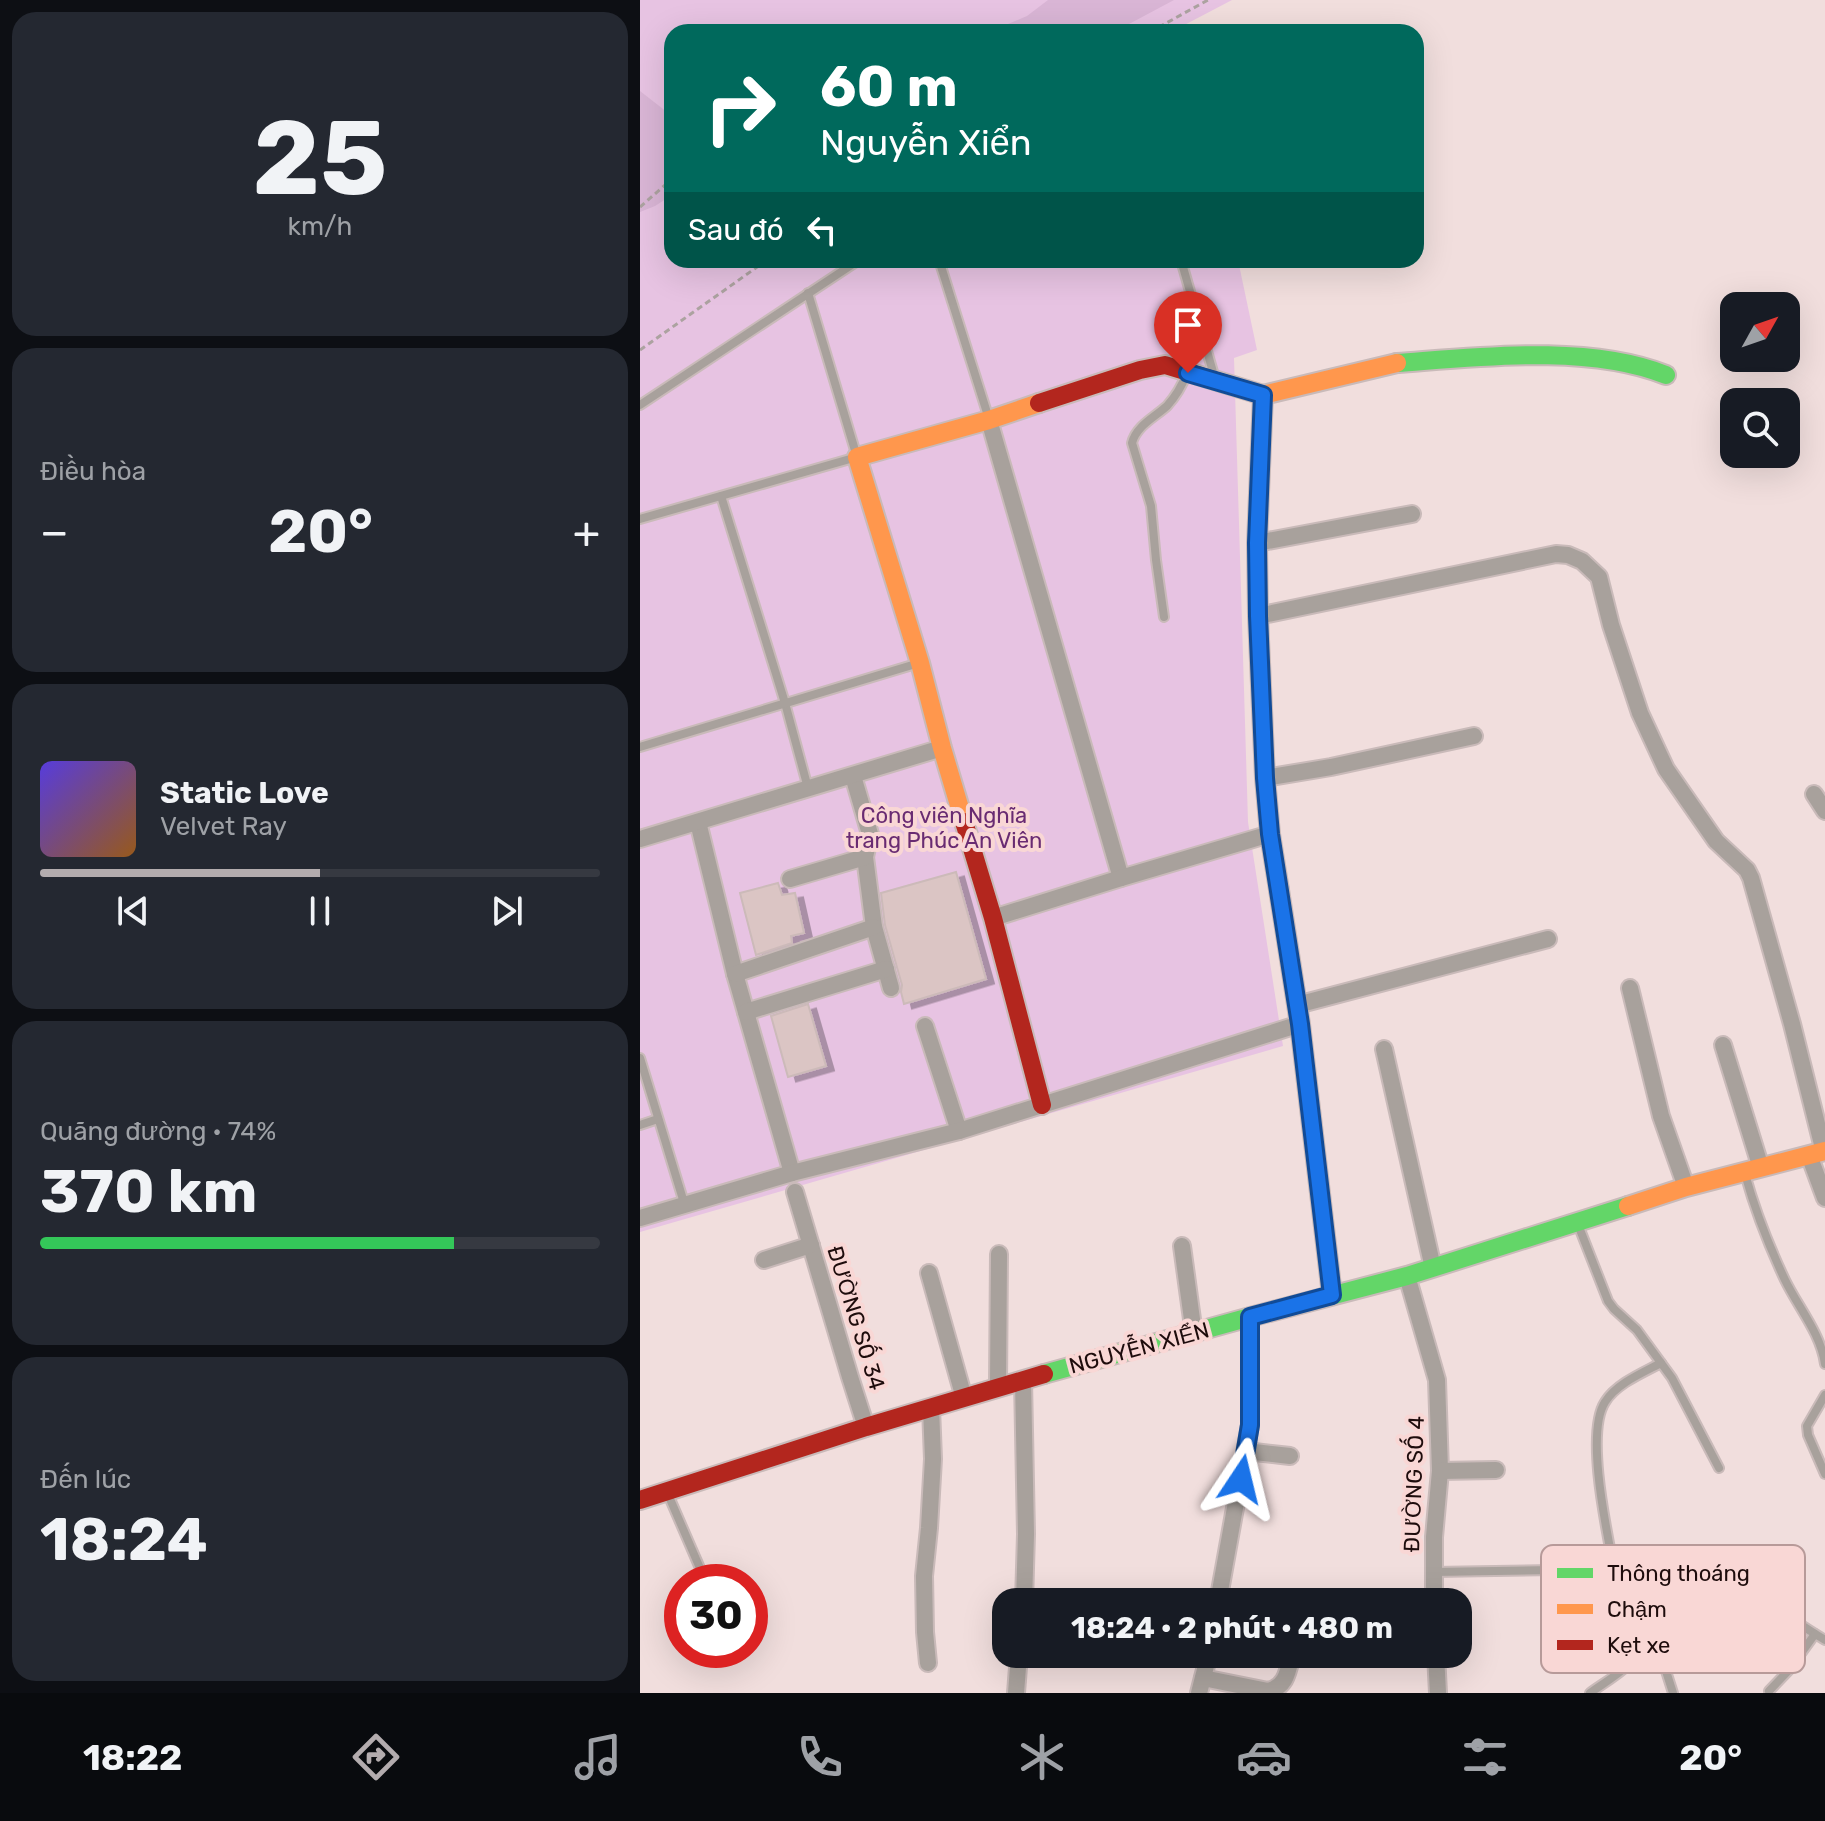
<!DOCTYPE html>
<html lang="vi">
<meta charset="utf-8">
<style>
:root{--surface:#171b24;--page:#242831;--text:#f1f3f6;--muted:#9ea1a6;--line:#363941;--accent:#b3acae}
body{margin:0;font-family:Rubik,sans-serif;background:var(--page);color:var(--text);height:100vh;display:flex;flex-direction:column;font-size:30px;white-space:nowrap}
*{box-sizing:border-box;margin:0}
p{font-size:26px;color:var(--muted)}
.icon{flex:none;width:44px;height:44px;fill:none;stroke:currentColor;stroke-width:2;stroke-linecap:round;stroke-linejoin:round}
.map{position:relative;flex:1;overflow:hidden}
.details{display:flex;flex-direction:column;gap:12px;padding:12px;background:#0d0f14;width:640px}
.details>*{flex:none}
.guide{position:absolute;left:24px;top:24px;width:760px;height:244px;border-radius:24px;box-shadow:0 8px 32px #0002;background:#00695c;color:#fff;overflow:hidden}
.needle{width:52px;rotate:50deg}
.fabs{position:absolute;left:1080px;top:292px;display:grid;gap:16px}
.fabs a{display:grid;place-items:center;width:80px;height:80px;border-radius:16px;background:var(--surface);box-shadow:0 8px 32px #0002;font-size:40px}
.speed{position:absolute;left:24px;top:1564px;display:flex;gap:16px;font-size:40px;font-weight:700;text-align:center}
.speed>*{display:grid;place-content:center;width:104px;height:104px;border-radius:50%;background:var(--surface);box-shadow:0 8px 32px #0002;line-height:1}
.speed .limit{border:12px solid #d22;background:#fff;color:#111}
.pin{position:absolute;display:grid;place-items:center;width:68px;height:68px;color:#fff;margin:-82px -34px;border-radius:50% 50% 50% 0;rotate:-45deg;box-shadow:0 0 8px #0007}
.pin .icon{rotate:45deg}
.me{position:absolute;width:88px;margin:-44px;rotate:10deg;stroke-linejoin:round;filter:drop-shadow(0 0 6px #0008)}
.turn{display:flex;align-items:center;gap:28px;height:168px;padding:0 24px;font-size:36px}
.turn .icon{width:104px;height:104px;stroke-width:2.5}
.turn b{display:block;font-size:56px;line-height:68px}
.then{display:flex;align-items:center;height:76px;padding:0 24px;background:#0003;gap:16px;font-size:30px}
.big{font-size:60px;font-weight:700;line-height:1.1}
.details .tile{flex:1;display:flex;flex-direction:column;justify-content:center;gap:12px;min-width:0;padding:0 28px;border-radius:24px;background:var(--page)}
.details .dial{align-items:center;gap:0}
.dial b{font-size:104px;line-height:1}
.song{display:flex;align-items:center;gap:24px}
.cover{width:96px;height:96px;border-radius:12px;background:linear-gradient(135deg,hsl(250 70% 55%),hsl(30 70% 35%))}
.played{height:8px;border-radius:4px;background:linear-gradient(90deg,var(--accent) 50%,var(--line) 50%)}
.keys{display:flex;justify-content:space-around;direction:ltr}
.heat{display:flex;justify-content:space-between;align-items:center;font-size:44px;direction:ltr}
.charge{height:12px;border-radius:6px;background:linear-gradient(90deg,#34c759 74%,var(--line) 0)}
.trip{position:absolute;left:352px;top:1588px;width:480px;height:80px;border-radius:24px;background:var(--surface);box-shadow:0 8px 32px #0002;font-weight:700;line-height:80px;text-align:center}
.tab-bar{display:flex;height:128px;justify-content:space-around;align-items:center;background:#090b0e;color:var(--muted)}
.tab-bar .icon{width:56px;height:56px}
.tab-bar .active{color:var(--accent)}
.tab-bar b{font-size:36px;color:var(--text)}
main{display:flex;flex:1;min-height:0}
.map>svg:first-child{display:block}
.green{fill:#e7c3e2}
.forest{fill:#d9b5d5}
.building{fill:#dbc5c4;stroke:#ccbab9;stroke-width:2;filter:url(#shadow)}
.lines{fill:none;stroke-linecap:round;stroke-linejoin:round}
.lane-casing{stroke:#c9bab9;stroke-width:12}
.street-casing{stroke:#c9bab9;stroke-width:20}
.fast-casing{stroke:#c9bab9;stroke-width:22}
.slow-casing{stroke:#c9bab9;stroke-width:22}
.jam-casing{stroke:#c9bab9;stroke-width:22}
.path{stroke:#aca2a0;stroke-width:3;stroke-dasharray:6 4;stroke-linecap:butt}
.lane{stroke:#a8a19c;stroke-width:8}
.street{stroke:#a8a19c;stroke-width:16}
.fast{stroke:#63d668;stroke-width:18}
.slow{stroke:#ff974d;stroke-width:18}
.jam{stroke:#b3261e;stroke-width:18}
.route-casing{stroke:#114b97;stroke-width:20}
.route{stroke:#1a73e8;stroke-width:14}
.labels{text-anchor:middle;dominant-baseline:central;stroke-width:8;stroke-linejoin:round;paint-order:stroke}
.park-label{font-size:22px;fill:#692b72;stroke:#f9d7d5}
.street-label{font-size:22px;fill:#1e0c0c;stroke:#f9d7d5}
.key{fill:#f9d7d5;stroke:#b79a99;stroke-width:2}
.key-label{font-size:22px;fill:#1e0c0c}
</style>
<main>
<section class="details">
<div class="tile dial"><b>25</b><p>km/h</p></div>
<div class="tile"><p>Điều hòa</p>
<div class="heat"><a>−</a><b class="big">20°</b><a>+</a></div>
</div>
<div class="tile">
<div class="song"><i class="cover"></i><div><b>Static Love</b><p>Velvet Ray</p></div></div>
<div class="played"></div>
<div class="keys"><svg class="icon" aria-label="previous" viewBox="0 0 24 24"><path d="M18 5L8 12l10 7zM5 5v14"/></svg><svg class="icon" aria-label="pause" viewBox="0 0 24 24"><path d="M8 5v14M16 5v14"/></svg><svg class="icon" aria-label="next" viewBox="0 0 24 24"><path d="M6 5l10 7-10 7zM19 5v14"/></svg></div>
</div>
<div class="tile"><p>Quãng đường · 74%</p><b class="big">370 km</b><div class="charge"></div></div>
<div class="tile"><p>Đến lúc</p><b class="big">18:24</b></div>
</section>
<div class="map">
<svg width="1185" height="1693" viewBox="0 0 1185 1693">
<defs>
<filter id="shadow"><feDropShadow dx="8" dy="4.5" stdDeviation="0" flood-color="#0004"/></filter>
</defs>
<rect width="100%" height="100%" fill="#f1dedd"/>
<path class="green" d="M0,0H592L531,32H32V260H598L617,350L594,358L608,822L643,1046L0,1232Z"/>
<g class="forest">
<path d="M408,0H534L474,32H349L387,16Z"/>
<path d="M0,91L32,116V195L15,206L0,212Z"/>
</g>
<g class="building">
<path d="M316,872L346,979L264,1004L261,992L262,985L245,925L241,893Z"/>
<path d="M138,883L142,895L155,893L164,933L151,936L152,943L116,955L100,893Z"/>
<path d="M168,1004L186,1066L148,1077L131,1016Z"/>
</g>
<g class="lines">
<g class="lane-casing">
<g id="lane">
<path d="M299,260L349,419"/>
<path d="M541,260L575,379"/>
<path d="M0,405L219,260"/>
<path d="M81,496L145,703L168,788"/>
<path d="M0,519L217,457L168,293"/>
<path d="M524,617L516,560L511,506L492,443C496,426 515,417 527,406C536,396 542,386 547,373"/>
<path d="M0,747L279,663"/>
<path d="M0,1058L45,1206"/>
<path d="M0,1125L18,1119"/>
<path d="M1105,1174C1115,1210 1129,1246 1145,1280C1158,1307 1181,1334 1185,1364"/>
<path d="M937,1222L968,1301L974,1309L997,1330L1032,1378L1079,1468"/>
<path d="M1185,1395L1167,1426L1168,1435L1185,1474"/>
<path d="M27,1492L66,1582"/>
<path d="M974,1569C967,1532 945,1433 965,1402C976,1384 1002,1373 1021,1363"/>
<path d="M793,1572L974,1569L1003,1640C998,1665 969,1679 950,1693"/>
<path d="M1099,1584L1134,1554"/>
<path d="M1011,1624L1033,1693"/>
<path d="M1000,1631C1021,1618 1084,1577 1108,1586C1125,1593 1139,1608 1153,1619C1163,1627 1174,1633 1185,1640"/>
<path d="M1129,1691L1149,1670L1175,1634"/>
</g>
</g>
<g class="street-casing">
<g id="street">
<path d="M349,420L481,878"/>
<path d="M617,543L772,514"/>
<path d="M618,616L916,554L928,555L942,561L959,577L971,625L1000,713L1026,769L1076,841L1107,870L1111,878L1152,1024L1184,1152"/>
<path d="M213,776L230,834L225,857L234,927L251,988"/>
<path d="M625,778L691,767L834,736"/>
<path d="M1174,794L1185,811"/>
<path d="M58,822L95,974L152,1173"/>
<path d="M0,839L302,748"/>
<path d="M150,879L225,857"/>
<path d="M353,918L481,878L630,834"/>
<path d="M95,974L234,927"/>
<path d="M990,988L1021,1116L1046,1187"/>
<path d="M657,1005L908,939"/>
<path d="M106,1012L246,969"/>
<path d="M285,1026L319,1131"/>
<path d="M1083,1045L1121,1168"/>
<path d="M744,1049L793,1268"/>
<path d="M1169,1155L1185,1198"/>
<path d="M155,1192L210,1377L226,1427"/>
<path d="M0,1218L152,1173L319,1131L660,1024"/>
<path d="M542,1246L554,1334"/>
<path d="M124,1260L171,1245"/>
<path d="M289,1273L324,1398"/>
<path d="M767,1276L797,1380L800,1471L794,1537V1602"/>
<path d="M383,1380L386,1534L384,1602"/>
<path d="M358,1387L359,1254"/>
<path d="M606,1451L650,1456"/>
<path d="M800,1471L856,1470"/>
<path d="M578,1602L610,1425V1317"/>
<path d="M796,1654L798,1693"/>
<path d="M288,1663L285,1632L284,1576L289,1528L293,1459L291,1408"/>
<path d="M563,1678L628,1691C647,1687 648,1670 652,1654"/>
<path d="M376,1693L379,1654"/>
<path d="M559,1693L569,1654"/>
</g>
</g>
<g class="fast-casing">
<g id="fast">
<path d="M757,363C839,357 949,344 1026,375"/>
<path d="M639,890L660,1024L692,1295"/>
<path d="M404,1374L610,1317L767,1276L988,1206"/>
</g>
</g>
<g class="slow-casing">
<g id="slow">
<path d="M324,822L302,748L280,663L217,457L349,420L399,403"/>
<path d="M639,890L630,834L625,778L618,616L617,543L623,395L757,363"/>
<path d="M988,1206L1046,1187L1185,1151"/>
</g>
</g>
<g class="jam-casing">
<g id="jam">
<path d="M399,403L500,370L525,365L623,395"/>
<path d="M324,822L353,918L402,1105"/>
<path d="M0,1500L226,1427L404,1374"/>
</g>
</g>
<g class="path">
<path d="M510,32L568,0"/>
<path d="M0,207L32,179"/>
<path d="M0,350L127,260"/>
</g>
<use href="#lane" class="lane"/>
<use href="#street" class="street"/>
<use href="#fast" class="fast"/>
<use href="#slow" class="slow"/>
<use href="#jam" class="jam"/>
</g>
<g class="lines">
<g class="route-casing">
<path id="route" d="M548,373L623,395L617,543L618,616L625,778L630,834L660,1024L692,1295L610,1317V1425L601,1479"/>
</g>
<use href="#route" class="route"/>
</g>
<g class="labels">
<g class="park-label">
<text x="304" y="815">Công viên Nghĩa<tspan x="304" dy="25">trang Phúc An Viên</tspan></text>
</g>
<g class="street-label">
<text transform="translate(216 1318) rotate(73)">ĐƯỜNG SỐ 34</text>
<text transform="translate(499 1348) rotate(-15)">NGUYỄN XIỂN</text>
<text transform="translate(774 1484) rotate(-88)">ĐƯỜNG SỐ 4</text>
</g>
</g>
<rect x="901" y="1545" width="264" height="128" rx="12" class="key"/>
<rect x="917" y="1568" width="36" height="10" fill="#63d668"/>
<rect x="917" y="1604" width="36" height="10" fill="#ff974d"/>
<rect x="917" y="1640" width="36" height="10" fill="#b3261e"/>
<g class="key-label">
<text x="967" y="1581">Thông thoáng</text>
<text x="967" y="1617">Chậm</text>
<text x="967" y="1653">Kẹt xe</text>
</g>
</svg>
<div class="fabs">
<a><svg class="needle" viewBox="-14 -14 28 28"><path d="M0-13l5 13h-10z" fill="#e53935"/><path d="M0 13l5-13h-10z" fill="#9ea1a6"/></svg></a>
<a><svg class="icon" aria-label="search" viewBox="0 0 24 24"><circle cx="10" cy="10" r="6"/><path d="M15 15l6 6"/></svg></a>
</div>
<div class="speed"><div class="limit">30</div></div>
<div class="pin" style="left:548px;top:373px;background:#d93025"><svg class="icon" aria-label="arrive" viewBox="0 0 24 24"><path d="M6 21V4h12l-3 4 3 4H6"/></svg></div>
<svg class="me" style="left:601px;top:1479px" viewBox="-20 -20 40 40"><path d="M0-17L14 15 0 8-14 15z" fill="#1a73e8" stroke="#fff" stroke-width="4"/></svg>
<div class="trip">18:24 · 2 phút · 480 m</div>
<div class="guide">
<div class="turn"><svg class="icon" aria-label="right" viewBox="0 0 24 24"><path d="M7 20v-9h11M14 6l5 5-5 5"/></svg><div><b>60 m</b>Nguyễn Xiển</div></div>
<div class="then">Sau đó<svg class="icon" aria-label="left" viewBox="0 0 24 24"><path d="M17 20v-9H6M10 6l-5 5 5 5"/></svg></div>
</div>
</div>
</main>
<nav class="tab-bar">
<b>18:22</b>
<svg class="icon active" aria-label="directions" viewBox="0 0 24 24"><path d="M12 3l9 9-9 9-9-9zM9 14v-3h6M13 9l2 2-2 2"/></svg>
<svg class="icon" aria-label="music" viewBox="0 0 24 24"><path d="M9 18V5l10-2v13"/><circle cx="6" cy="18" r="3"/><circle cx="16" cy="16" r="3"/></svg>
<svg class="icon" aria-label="phone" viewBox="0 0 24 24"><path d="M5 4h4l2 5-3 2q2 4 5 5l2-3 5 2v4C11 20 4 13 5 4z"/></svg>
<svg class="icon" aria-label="climate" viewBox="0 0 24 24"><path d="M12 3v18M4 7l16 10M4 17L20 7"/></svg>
<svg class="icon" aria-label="car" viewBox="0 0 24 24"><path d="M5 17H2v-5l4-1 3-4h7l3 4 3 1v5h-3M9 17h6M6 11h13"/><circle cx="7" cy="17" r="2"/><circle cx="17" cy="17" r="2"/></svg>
<svg class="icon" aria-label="filters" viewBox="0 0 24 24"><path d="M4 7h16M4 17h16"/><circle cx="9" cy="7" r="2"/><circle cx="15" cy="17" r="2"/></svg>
<b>20°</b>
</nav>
